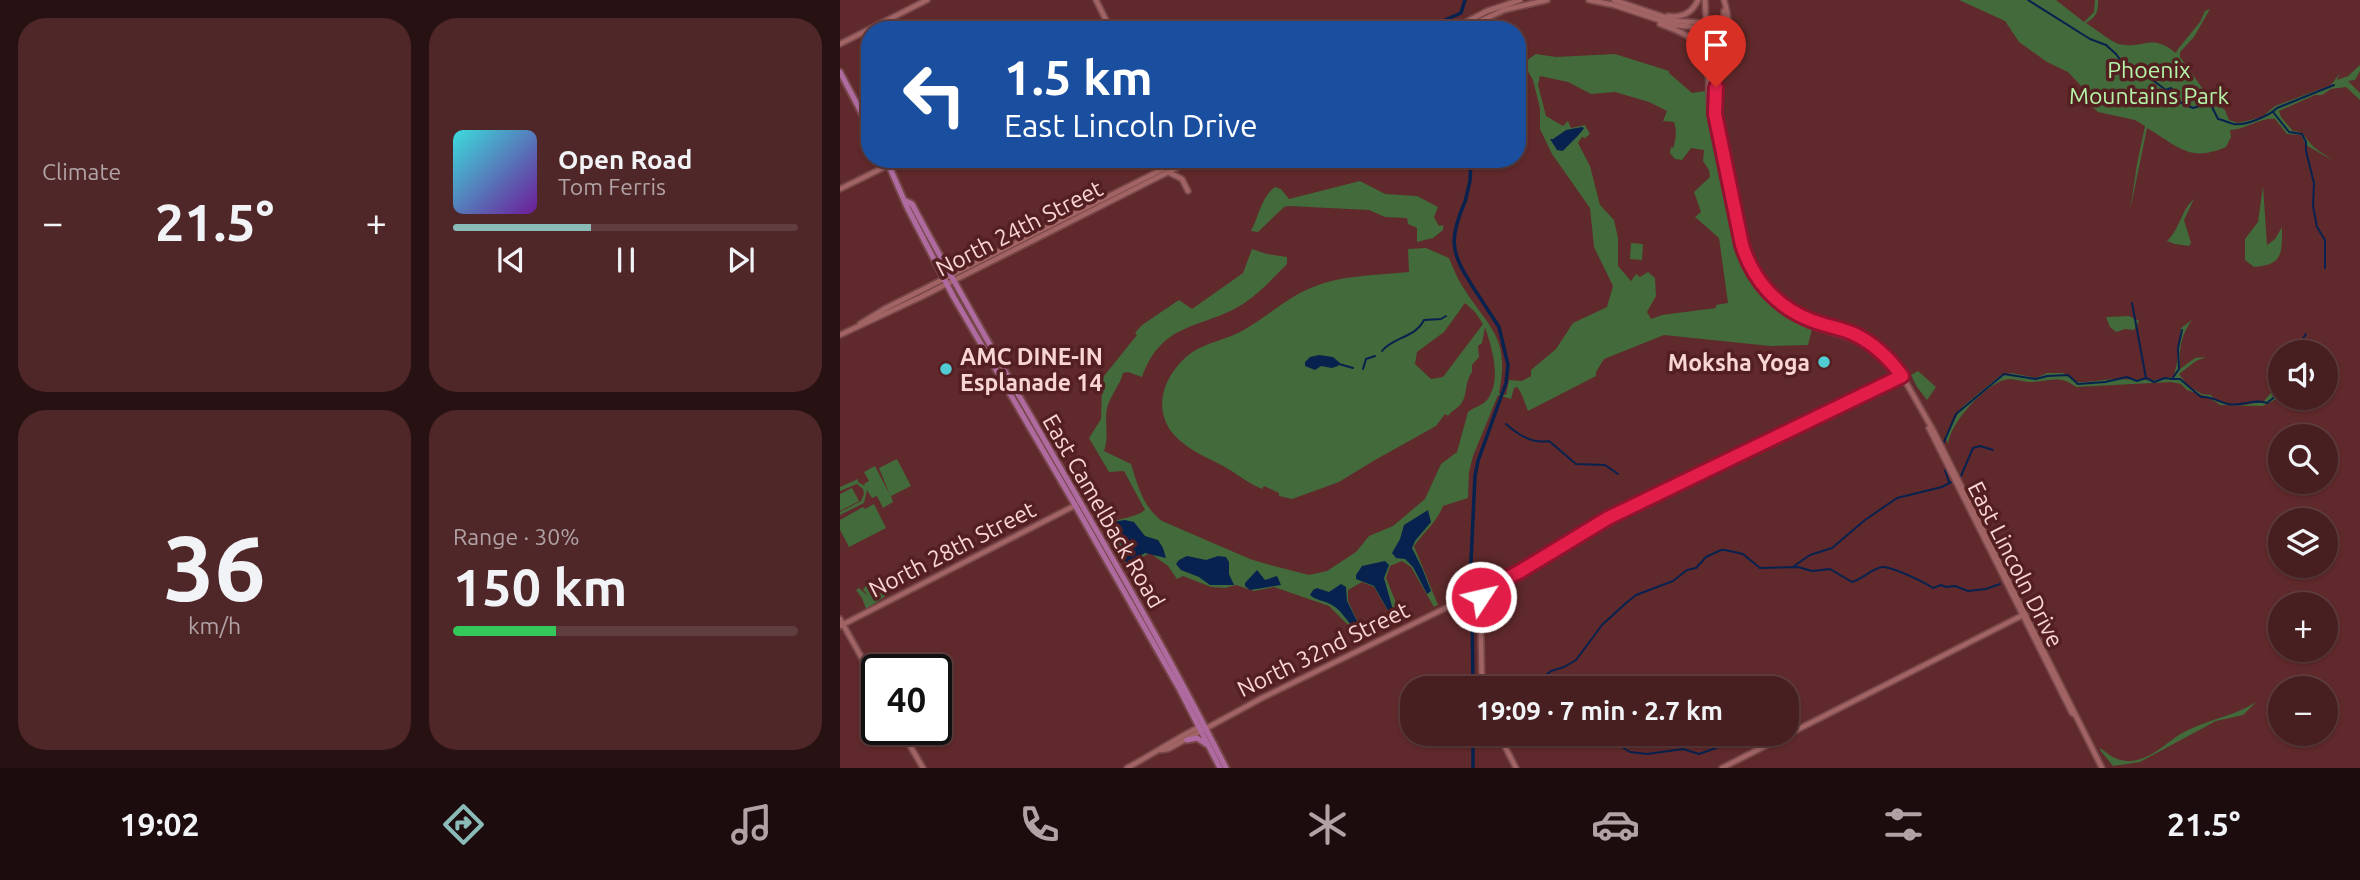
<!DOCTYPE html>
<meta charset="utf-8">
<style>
:root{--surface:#481f20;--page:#4f2729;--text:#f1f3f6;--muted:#b1a2a5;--line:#603d3e;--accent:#8bbbb9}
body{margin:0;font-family:Ubuntu,sans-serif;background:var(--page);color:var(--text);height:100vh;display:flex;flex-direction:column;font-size:26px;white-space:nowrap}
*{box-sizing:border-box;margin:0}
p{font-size:23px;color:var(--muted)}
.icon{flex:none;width:38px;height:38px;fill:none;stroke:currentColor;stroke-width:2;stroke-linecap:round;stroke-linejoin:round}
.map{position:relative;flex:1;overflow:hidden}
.drawer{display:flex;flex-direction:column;gap:18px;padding:18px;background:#281112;width:840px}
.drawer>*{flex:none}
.top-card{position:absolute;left:21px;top:21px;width:665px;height:147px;border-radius:28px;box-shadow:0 2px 5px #0004,0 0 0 2px var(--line);background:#1a4fa0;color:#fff;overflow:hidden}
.fabs{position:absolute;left:1428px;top:340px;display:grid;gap:14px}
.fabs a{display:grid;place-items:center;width:70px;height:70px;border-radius:50%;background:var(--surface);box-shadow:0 2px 5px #0004,0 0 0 2px var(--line);font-size:35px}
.speed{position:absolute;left:21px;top:654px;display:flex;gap:14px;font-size:35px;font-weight:700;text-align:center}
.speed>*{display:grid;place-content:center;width:91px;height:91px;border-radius:50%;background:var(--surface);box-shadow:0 2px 5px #0004,0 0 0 2px var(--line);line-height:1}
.speed .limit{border:4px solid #111;border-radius:10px;background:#fff;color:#111}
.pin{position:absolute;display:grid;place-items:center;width:60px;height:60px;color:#fff;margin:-72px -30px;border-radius:50% 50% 50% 0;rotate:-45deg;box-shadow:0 0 7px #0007}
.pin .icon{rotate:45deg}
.me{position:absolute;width:77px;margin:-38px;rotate:55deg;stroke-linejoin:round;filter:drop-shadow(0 0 5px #0008)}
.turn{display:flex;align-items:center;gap:24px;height:147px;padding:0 28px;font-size:32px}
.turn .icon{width:91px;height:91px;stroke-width:2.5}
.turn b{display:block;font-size:49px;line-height:60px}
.big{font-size:52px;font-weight:700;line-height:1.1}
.drawer .tile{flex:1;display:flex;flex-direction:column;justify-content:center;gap:10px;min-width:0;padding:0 24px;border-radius:28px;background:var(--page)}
.drawer .dial{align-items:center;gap:0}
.dial b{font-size:91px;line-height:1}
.song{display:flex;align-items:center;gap:21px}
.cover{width:84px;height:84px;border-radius:10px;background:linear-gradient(135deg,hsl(180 70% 55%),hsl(280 70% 35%))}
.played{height:7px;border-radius:4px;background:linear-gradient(90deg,var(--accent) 40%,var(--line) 40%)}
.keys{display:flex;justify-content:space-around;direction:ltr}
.heat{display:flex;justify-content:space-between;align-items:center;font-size:38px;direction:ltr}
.charge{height:10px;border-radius:5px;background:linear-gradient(90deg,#34c759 30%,var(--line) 0)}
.drawer .tiles{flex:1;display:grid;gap:18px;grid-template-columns:repeat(2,1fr)}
.trip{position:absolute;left:560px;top:676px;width:399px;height:70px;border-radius:28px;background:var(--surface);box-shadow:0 2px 5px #0004,0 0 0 2px var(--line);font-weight:700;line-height:70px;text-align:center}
.dock{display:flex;height:112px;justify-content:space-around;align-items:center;background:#1d0c0d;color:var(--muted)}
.dock .icon{width:49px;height:49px}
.dock .current{color:var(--accent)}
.dock b{font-size:32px;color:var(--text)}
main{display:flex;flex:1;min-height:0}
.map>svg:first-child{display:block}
.green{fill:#426a3b;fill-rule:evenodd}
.water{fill:#07224f}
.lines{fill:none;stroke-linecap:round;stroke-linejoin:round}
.stream{stroke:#07224f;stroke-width:2}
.canal{stroke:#07224f;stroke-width:3.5}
.secondary-casing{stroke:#764648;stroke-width:8}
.primary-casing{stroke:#764648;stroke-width:9}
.secondary{stroke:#a16363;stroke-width:4.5}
.primary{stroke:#af6ba0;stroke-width:5}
.route-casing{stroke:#92132f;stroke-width:18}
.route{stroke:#e11d48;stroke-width:12}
.poi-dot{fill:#51ccd3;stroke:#541f21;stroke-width:2.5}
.labels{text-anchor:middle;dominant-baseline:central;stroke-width:7;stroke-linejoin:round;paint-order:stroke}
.park-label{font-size:23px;fill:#b4f4a8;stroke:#541f21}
.street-label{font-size:23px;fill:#f9d5d4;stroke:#541f21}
.poi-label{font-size:23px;font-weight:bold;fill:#f9d5d4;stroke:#541f21;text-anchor:start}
</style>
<main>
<section class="drawer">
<div class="tiles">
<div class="tile"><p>Climate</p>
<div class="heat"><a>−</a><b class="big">21.5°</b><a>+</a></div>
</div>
<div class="tile">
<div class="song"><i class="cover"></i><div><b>Open Road</b><p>Tom Ferris</p></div></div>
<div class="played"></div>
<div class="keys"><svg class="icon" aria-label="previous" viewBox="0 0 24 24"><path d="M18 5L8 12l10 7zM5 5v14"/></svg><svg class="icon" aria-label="pause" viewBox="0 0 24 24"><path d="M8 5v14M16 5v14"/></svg><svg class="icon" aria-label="next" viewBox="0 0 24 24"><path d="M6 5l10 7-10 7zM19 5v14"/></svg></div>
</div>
<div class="tile dial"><b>36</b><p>km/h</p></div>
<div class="tile"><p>Range · 30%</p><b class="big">150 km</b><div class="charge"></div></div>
</div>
</section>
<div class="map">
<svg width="1520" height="768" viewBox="0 0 1520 768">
<rect width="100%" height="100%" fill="#60292b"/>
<g class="green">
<path d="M1119,0H1216L1244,22L1254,12L1255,0H1258C1258,13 1257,16 1246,23C1254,28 1273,43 1279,44C1304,50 1310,32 1336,53L1338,49L1360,22L1365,11L1370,9L1354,37L1340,52V57L1368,96L1385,110L1389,120L1398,123L1422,117L1435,106L1491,85L1500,73L1497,80L1508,76L1520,65V71L1515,80L1508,81L1520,93V100L1506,87L1491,89L1482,95H1475L1439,111L1441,117L1453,131C1465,132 1464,136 1471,144C1476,150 1486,155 1492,160L1466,145L1461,135L1447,134L1435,119C1421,117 1405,130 1390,130L1391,137L1386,147C1349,163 1338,146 1307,128L1290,211L1297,164L1305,126L1295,120L1258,112L1249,104L1242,87L1228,72L1207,62L1179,42L1165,21Z"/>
<path d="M696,54L716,57L775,54L829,71V73L852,93L866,91L870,122L900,258C914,293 940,312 972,329L968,345L930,346L824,335L764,359L756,372V376L688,411C684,402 683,394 677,387L674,388L671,399L658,395L633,456L629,472L628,498L603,506C597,522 584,532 574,546L598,605L594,607L571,567L562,561L550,566L546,578L555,600L556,612L560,620L555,623L534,587L522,582L508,590V601L525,637L518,640L515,632L489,606L434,587L414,591L396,585L385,588L371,587L343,576L337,579L328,566L310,553L288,565L285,564L268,525C279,517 293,519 305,510L284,471L269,472L249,438L261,419L262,385L260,381L297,335L295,333L302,325L339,300L352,309L403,273L412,249L427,254L447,257V264C432,279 420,293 403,304C361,330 323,320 302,377L288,372L283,373C280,385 272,393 268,405C263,419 270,435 264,451L291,464C298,486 303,507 322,521L410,559L430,565L469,575L487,571L516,552L529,536L553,526L585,499L601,464L617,452L628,412C634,407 642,406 647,400C662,380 652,348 645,327L642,343L638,346L639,357L632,365V372C624,383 628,395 621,404C617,409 611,411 608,416L605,414L596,426L535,460L499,482L452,499L439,496V493L424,486L422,489C410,484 401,477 390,470C372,459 350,452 335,436C310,408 325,373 351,353C365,343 385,340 400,332C425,319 447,297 473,287C502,275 538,275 569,272L568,249L586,248L609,258C613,267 616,276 621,284C647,327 671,335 659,393L666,395L669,380L682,381L691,376V370L716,349L733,323L767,307L773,286L754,247L750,208L712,154L700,129V108L693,80L683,63ZM700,76L728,82L751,94L775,92L809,102L827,111L823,121L834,122C837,131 836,139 833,148L831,147L830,153L835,159L842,160L851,148L864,150L863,161L869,170L870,177L854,192L861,212L855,217L879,238L888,303L876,305V308L822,315L811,319L807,312L816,296L815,278L808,272L800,277L796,274L791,281L778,266V238L774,220L760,205L750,166L738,143L742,137L745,138L750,134L745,125L731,128L728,121L723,126L706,116L698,85ZM625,303L635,312L643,324L603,377L591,379L575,364L577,352L604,332Z"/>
<path d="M520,181L545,194L577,196L598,207L594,217L599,226L603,225V230L593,238L577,242V228L568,224L567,218L545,217L529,210L449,206L444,207L418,232L411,231C419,216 421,197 435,187L441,189L449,199Z"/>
<path d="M1423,186L1427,245L1435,239L1442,227C1442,254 1443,265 1414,267L1405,260V239L1418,222Z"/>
<path d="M1354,199L1344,220L1351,243L1349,246L1335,244L1327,241C1340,229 1341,210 1354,199Z"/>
<path d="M791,243L803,244L802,260L790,259Z"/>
<path d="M1289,316L1299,321L1294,330L1285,329L1276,332L1270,327L1266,317Z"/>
<path d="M1352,320C1340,337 1339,350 1340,369L1355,358L1366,357L1356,361L1339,374L1348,386L1362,394L1371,395L1377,402L1400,406L1424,401L1437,386L1440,379L1436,393L1440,394V397L1423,406L1380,405L1368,397L1347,390L1341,384L1331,382L1236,387C1232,384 1226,380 1221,380C1210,378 1199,383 1188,382C1178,381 1170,377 1161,381C1141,390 1111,422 1108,444L1105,436L1122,407L1161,375L1172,373L1196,378L1207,373H1223L1236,382H1245L1273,379L1314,380L1333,377C1338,367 1340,339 1341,328Z"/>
<path d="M1078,371L1096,387L1087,400L1077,387L1071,375Z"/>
<path d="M57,459L71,486L51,496L53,502L43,508L37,496L32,498L27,490L24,503L0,515V512L21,501L24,494L23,489L17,484L0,491V487L18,479V482L25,486L24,484L29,481L24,472L35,466L50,495L39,468Z"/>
<path d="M12,488L19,501L0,511V494Z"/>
<path d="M34,504L46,528L9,547L0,530V520L23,507L25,509Z"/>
<path d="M31,581L27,587L29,592L33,591L35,593L43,588L44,591L47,590L49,594L26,609L22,598L16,590L19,588L28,596L23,589Z"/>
<path d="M1416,702L1403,715L1376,721L1300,762L1273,766L1260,750V748C1270,755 1276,761 1289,761C1311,761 1328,740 1346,731C1369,719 1395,716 1416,702Z"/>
</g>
<g class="water">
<path d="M742,127L744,128C739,136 730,143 723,151L717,150L710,139H713L726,130Z"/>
<path d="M479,355L493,357L500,363L498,366L492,368L481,366L475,370L465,366V362L470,357Z"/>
<path d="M588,510L591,522L575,541L572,548L582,568L591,591L587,594L573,567L565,559L556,558L552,553L560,539L564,525Z"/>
<path d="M285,520L294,522L305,536L318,540L323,548L326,558L305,553L287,564L284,560L281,544L269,526L272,522Z"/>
<path d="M347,556L366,560L378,556L386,557L389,562V574L394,585H370L359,577L341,570L336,564L339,560Z"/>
<path d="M545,561L549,565L544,578L553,610L549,612L534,586L516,579V575L522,566Z"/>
<path d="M417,570L425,580L437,576L441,585L410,590L405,586V583Z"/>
<path d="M501,584L506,587L507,601L519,625L516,629C507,623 503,611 492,605C484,600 477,601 470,595L473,590L477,588L489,592Z"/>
</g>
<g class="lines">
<g class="stream">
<path d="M1188,0L1250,39L1266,45L1276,54L1287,69L1311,79L1326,90L1331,88L1335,92V100L1353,108L1370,103L1378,119C1384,120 1389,123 1394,124C1405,126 1429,116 1437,108L1494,85"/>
<path d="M1433,112L1449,132L1462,134L1466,142V151L1474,183L1473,206L1477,227L1485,240V268"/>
<path d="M1292,303L1306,378"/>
<path d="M542,351C553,337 575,338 584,320L601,319L606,316"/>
<path d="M1454,352L1466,334"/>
<path d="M499,364L513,368"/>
<path d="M523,369L526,359L535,356"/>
<path d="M1333,379H1340L1361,397C1373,396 1378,402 1388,404C1402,407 1414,398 1427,403L1437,395L1440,381"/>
<path d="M666,424C678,435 693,444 709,441L736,464L765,465L778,474"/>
<path d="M1104,442L1116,414L1164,374L1196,379L1207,376L1228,375L1238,384L1265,382L1287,377L1297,381L1306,378L1314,382L1325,378L1332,379L1339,369L1338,348L1342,330"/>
<path d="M1105,470L1109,482"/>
<path d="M1118,478L1121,476L1133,448L1140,446L1153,450"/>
<path d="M954,566L970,555L992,548L1025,520L1057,498L1102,487L1113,481"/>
<path d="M677,676L685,687"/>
<path d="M685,687L697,682L711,671L724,667L736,660L762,625L786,603L796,595L833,581L847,570L856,568L866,557L881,550H885L903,554L920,568L958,567L972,571L990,569L1012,582C1023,579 1031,569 1042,567C1051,566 1084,582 1093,588L1101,585L1106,587L1115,586L1128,591L1146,589L1160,584"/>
<path d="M947,725L953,729L969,721"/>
<path d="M759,733L790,752L807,754L843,749L859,754L890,743L898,733"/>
</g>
<g class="canal">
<path d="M590,30L598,23L621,13L625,0"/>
<path d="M625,202L630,181L631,159"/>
<path d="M624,204C610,237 610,252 630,282"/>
<path d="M631,284L659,327L668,365L666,383L638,461L635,476L631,561V592"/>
<path d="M632,601L633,688"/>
<path d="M633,768V733"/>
</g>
<g class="secondary-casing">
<g id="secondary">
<path d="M256,0L271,30"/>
<path d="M749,0L774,5L834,25L854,27L878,25L884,19V11"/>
<path d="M774,0L836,21L867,23C876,38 876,64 875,81"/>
<path d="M865,0L870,114L898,245L907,269L926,296L949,315L967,324L1013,339L1040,353"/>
<path d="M884,0C898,44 874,67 874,109L902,245L908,262L918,279L931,295L947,308L974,321L1015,334L1039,349L1040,353L1060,372L1093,430L1262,768"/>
<path d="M828,16C842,18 852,13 858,0"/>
<path d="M820,24C841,32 862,38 865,63"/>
<path d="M630,26H640L647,30"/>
<path d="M611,30L647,11L680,0"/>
<path d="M621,30L664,10L707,0"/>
<path d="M0,44L87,0"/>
<path d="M330,173L342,179L348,191"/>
<path d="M0,189L61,159"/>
<path d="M20,324L46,308L343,159"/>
<path d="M0,335L81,297L354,159"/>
<path d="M1041,384L1053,375L1051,365"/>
<path d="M1089,428L1232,713L1235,715"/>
<path d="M640,592L642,688"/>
<path d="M0,619L37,685"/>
<path d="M0,626L236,505"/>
<path d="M61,730L83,768"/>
<path d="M658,733L676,768"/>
<path d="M321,750L328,749L422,698L669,577L768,518L1062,376"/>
<path d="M287,768C313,754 335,739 361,726"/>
<path d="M882,768L1183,615"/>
</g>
</g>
<g class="primary-casing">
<g id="primary">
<path d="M0,72L30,129"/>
<path d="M46,159L67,207L113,296L235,505L340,690L380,768"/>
<path d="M66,201L72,204C173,394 289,576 386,768"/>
<path d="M347,740L357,738L366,744"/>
</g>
</g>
<use href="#secondary" class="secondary"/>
<use href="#primary" class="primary"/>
</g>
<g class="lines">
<g class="route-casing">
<path id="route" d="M641,597L640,592L679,572L768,518L1062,376C1049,358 1033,343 1014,334C1001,328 986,326 973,321C937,308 913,280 902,245L875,114L876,87"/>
</g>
<use href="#route" class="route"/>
</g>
<g class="poi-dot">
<circle cx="984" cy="362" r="7"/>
<circle cx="106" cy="369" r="7"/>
</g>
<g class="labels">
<g class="park-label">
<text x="1309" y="69">Phoenix<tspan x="1309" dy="26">Mountains Park</tspan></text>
</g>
<g class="street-label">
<text transform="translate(179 228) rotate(-27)">North 24th Street</text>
<text transform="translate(264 511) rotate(60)">East Camelback Road</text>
<text transform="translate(112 549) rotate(-27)">North 28th Street</text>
<text transform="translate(1176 564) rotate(63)">East Lincoln Drive</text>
<text transform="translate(483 649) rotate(-26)">North 32nd Street</text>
</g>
<g class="poi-label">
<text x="120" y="356">AMC DINE-IN<tspan x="120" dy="26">Esplanade 14</tspan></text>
<text x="970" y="362" text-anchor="end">Moksha Yoga</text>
</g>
</g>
</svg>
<div class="fabs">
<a><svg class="icon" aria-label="sound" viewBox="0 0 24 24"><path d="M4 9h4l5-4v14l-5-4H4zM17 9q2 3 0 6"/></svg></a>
<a><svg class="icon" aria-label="search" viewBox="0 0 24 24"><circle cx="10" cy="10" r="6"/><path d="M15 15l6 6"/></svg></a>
<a><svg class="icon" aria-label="layers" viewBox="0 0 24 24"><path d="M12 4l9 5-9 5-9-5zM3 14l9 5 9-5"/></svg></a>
<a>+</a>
<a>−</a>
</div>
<div class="speed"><div class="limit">40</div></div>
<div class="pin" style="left:876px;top:87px;background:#d93025"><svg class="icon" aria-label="arrive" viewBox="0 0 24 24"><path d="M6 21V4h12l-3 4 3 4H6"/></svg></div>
<svg class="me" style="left:641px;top:597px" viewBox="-20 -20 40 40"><circle r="17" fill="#e11d48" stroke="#fff" stroke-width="3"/><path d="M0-11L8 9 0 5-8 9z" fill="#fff"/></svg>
<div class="trip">19:09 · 7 min · 2.7 km</div>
<div class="top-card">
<div class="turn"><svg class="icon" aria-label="left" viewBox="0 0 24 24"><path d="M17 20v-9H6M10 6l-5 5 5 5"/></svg><div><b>1.5 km</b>East Lincoln Drive</div></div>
</div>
</div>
</main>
<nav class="dock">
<b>19:02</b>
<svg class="icon current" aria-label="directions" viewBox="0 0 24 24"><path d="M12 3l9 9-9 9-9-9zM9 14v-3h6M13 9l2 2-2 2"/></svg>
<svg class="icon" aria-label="music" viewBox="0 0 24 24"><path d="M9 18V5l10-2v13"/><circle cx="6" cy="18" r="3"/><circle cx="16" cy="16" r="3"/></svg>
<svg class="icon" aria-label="phone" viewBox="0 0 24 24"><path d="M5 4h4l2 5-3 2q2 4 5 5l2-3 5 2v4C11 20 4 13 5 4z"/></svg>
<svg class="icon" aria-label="climate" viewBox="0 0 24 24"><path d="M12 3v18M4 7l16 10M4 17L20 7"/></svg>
<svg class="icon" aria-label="car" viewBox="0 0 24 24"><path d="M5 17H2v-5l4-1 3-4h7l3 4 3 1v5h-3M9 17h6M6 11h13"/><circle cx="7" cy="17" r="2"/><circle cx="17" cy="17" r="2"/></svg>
<svg class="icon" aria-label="filters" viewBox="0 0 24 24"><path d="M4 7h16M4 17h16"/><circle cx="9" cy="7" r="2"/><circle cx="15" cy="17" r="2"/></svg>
<b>21.5°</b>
</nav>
